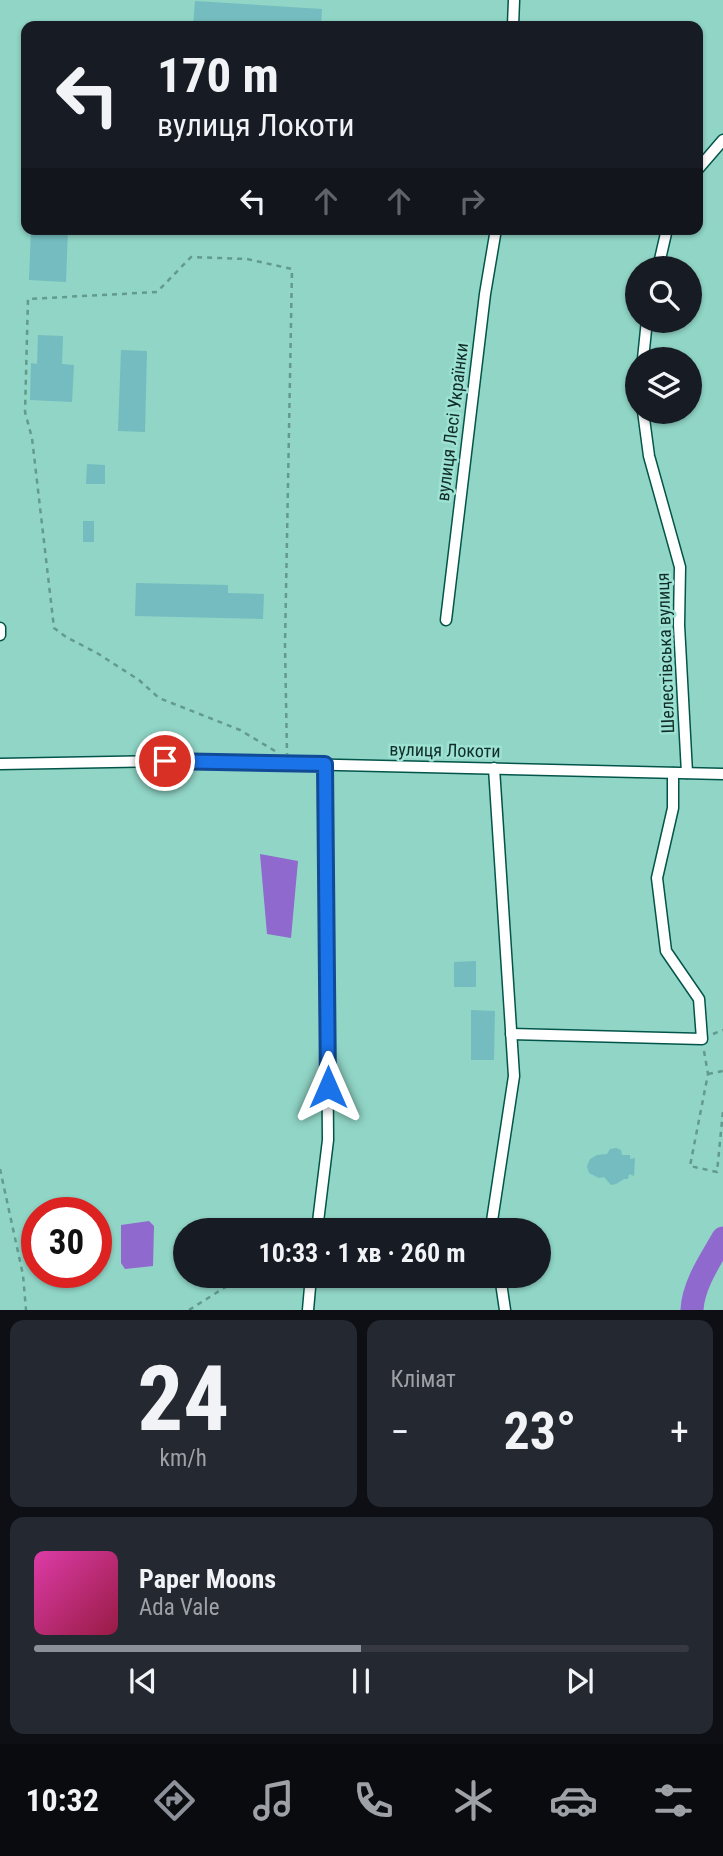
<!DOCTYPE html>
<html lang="uk">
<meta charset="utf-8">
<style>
:root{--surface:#171b24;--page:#242831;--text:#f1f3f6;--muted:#9ea1a6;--line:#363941;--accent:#8c9099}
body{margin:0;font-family:"Roboto Condensed",sans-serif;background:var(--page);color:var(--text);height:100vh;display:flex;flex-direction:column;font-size:26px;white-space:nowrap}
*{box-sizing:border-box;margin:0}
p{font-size:23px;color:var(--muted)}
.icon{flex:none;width:38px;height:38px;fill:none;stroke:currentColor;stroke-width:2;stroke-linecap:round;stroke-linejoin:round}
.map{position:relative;height:1310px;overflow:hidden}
.sheet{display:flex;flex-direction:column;gap:10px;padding:10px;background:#0d0f14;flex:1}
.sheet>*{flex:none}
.hud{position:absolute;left:21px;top:21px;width:682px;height:214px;border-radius:14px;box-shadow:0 2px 5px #0004;background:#171b24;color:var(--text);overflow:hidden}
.controls{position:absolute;left:625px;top:256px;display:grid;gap:14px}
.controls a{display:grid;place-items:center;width:77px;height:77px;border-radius:50%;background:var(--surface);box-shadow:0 2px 5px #0004;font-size:35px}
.speed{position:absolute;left:21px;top:1197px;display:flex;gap:14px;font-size:35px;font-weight:700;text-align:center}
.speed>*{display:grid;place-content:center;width:91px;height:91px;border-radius:50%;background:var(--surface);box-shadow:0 2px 5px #0004;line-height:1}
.speed .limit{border:10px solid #d22;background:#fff;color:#111}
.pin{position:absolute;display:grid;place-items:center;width:60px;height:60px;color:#fff;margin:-30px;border:4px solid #fff;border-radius:50%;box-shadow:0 2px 7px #0007}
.me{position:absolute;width:77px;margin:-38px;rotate:0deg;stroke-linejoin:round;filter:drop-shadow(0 0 5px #0008)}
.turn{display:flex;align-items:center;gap:24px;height:147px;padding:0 21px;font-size:32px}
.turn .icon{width:91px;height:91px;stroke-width:2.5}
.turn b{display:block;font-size:49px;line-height:60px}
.lanes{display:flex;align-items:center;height:66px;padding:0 21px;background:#0003;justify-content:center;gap:35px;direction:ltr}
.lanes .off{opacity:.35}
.big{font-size:52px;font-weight:700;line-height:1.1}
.sheet .tile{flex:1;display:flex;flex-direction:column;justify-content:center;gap:10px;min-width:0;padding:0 24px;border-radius:14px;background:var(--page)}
.sheet .dial{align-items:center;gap:0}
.dial b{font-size:91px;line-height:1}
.song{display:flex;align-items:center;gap:21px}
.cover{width:84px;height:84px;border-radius:10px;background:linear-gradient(135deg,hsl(320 70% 55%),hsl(340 70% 35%))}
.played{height:7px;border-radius:4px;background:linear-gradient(90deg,var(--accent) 50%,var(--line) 50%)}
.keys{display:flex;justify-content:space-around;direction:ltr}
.heat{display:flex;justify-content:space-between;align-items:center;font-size:38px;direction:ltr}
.sheet .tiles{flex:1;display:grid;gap:10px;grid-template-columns:1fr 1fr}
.tile:last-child{grid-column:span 2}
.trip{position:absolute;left:173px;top:1218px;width:378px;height:70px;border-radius:35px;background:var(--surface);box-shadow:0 2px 5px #0004;font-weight:700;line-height:70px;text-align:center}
.tabs{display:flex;height:112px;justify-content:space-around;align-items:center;background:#090b0e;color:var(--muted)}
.tabs .icon{width:49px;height:49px}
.tabs .active{color:var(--accent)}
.tabs b{font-size:32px;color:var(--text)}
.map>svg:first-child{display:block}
.water{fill:#8f69cd}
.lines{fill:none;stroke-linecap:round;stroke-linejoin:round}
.river{stroke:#8f69cd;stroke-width:23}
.building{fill:#74bcbf}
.street-casing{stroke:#03554a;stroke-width:13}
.path{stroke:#639a8e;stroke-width:2.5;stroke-dasharray:5 5;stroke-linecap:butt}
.street{stroke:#fff;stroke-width:10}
.route-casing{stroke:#114b97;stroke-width:18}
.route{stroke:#1a73e8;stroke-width:12}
.labels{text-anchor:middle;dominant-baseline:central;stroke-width:5;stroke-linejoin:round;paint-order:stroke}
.street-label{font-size:18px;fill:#102d27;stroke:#9de2d3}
</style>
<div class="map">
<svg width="723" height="1310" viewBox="0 0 723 1310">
<rect width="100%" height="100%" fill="#90d5c6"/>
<g class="water">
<path d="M260,854L298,861L291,938L267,934Z"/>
<path d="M149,1221L154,1226L153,1266L125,1269L121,1263V1225Z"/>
</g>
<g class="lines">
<path class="river" d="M692,1310C693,1285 711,1259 723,1238"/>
</g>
<g class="building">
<path d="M195,1L322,9L321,26H193Z"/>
<path d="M31,229H68L66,282L29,280Z"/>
<path d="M38,335L63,336L62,364L74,365L72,402L30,400L31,363L37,364Z"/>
<path d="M121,350L147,351L145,432L118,431Z"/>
<path d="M87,464L105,465V484H86Z"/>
<rect x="83" y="521" width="11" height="21"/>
<path d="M136,583L228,585V593L264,594L263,619L135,616Z"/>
<path d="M476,961V987H454V962Z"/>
<path d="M471,1010L495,1011L494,1060H471Z"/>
<path d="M616,1148L621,1150L622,1155H630V1159L635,1158L634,1176L629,1174L628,1179H624L616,1184L611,1185L604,1177L599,1178L589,1173L587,1166L590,1159L597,1155L607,1154L610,1149Z"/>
</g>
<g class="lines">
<g class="street-casing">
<g id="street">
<path d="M513,26L514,0"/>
<path d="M698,169L723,140"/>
<path d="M658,268L667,229"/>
<path d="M643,359L647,320"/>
<path d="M643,411L649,456L680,567L679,625L687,773"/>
<path d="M446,620L485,294L496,229"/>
<path d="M0,628V635"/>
<path d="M0,764L165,761L723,774"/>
<path d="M511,1034L702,1039L699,999L666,951L657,878L673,808V773"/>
<path d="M317,1230L328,1140L325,764"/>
<path d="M493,1230L492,1221L514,1076L494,768"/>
<path d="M500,1276L505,1310"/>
<path d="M308,1310L311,1276"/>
</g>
</g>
<g class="path">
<path d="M275,751L240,730L159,698L139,680L97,653L66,637L54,628L32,438L25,412L28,299L157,292L191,257L247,259L292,269L285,645L287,754"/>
<path d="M713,1034L723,1030"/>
<path d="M704,1051L708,1074L690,1166L717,1172L723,1111"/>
<path d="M708,1074L723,1071"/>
<path d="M0,1169L23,1275L26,1310"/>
<path d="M189,1310L232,1283"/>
</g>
<use href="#street" class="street"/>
</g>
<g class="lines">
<g class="route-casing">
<path id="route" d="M165,761L325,764L328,1087"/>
</g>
<use href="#route" class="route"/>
</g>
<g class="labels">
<g class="street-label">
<text transform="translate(452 422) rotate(-83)">вулиця Лесі Українки</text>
<text transform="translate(665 653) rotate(-92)">Шелестівська вулиця</text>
<text transform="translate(445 750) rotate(1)">вулиця Локоти</text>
</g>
</g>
</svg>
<div class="controls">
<a><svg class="icon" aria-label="search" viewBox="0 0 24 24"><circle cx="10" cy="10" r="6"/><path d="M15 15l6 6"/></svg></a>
<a><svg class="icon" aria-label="layers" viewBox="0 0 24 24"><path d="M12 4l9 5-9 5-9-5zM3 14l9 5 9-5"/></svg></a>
</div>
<div class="speed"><div class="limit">30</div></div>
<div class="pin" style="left:165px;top:761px;background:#d93025"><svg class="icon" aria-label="arrive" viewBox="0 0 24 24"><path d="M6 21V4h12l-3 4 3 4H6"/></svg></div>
<svg class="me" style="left:328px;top:1087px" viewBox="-20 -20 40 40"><path d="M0-17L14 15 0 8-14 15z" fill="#1a73e8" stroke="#fff" stroke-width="4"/></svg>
<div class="trip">10:33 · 1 хв · 260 m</div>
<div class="hud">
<div class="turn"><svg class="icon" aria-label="left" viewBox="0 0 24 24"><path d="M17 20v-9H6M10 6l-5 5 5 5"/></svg><div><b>170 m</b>вулиця Локоти</div></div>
<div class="lanes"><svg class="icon" aria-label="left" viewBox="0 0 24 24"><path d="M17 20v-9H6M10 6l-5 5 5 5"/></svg><svg class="icon off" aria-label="ahead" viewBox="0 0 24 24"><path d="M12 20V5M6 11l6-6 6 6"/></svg><svg class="icon off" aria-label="ahead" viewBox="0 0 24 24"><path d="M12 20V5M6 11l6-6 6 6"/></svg><svg class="icon off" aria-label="right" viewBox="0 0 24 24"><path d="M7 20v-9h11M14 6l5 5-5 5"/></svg></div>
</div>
</div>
<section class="sheet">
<div class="tiles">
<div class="tile dial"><b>24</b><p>km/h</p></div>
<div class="tile"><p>Клімат</p>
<div class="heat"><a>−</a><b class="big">23°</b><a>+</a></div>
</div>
<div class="tile">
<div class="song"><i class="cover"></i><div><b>Paper Moons</b><p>Ada Vale</p></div></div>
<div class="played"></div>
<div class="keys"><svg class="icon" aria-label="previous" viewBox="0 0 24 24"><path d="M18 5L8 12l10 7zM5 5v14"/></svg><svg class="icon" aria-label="pause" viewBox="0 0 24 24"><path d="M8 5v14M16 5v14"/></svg><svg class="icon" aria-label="next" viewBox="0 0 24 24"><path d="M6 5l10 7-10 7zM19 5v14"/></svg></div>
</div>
</div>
</section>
<nav class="tabs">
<b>10:32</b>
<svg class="icon active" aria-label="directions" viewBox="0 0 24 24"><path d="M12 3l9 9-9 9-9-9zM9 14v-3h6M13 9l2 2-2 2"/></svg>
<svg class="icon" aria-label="music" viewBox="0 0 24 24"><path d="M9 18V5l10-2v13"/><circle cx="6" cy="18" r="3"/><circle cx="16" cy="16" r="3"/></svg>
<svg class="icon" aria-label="phone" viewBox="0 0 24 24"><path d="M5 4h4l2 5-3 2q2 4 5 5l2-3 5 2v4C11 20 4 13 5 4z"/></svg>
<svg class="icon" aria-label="climate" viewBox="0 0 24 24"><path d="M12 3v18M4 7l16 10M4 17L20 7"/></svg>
<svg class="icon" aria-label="car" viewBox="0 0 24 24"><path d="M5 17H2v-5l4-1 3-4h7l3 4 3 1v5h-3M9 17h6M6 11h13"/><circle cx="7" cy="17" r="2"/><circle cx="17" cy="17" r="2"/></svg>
<svg class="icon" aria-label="filters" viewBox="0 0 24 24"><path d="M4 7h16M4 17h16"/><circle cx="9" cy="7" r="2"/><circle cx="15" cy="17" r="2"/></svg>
</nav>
